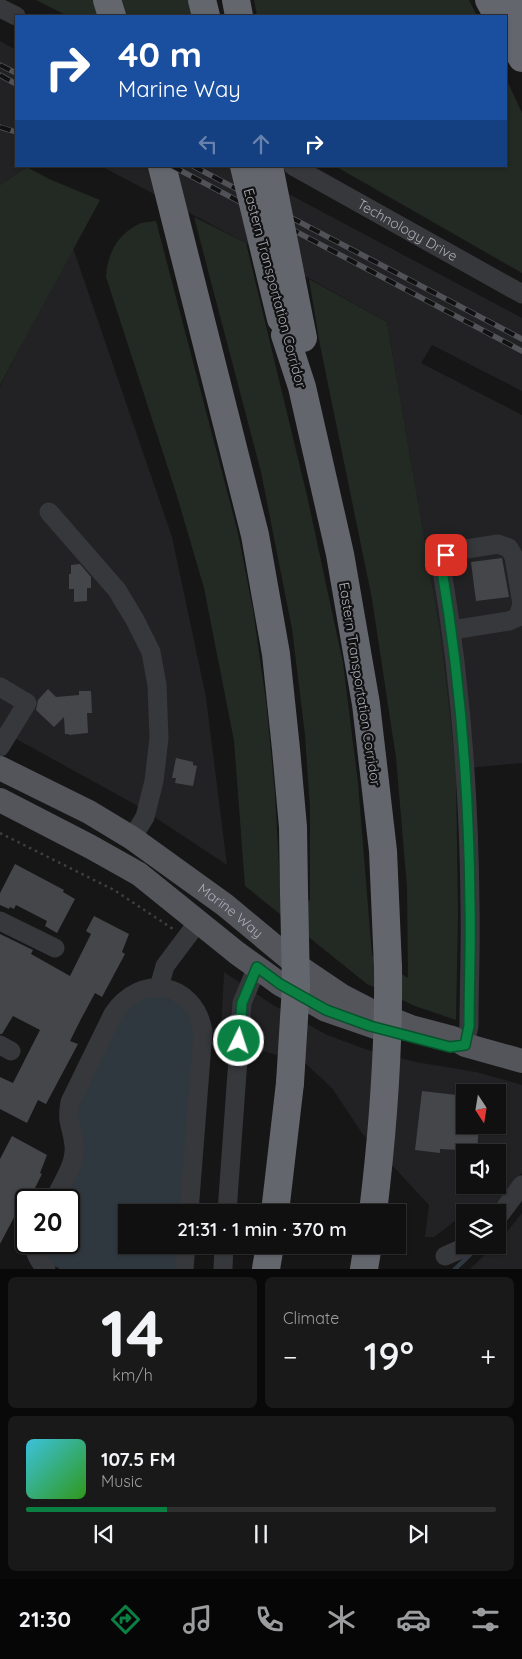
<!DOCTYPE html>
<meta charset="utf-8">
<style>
:root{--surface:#101011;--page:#19191a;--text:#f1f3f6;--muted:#9c9d9f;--line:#303031;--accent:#0b8043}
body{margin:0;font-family:Quicksand,sans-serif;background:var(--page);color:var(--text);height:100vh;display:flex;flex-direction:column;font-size:19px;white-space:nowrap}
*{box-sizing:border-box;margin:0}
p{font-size:16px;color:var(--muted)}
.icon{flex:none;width:28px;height:28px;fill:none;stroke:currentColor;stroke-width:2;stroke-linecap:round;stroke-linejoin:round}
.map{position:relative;height:1269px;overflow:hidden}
.side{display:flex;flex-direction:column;gap:8px;padding:8px;background:#090909;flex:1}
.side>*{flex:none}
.banner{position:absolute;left:15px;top:15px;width:492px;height:152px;border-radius:0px;box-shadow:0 1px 4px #0004,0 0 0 1px var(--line);background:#1a4fa0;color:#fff;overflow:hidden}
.needle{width:32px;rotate:168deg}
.controls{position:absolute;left:456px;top:1084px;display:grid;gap:10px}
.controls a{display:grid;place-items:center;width:50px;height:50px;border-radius:0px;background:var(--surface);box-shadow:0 1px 4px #0004,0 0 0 1px var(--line);font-size:25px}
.speed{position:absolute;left:15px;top:1189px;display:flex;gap:10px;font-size:25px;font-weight:700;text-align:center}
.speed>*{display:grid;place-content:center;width:65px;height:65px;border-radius:50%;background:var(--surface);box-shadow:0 1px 4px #0004,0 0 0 1px var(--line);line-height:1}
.speed .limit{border:2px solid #111;border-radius:8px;background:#fff;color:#111}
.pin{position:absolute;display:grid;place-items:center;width:42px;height:42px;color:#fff;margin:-21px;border-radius:10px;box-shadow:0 2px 8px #0006}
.me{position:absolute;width:55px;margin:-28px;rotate:4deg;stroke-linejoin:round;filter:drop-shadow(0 0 4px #0008)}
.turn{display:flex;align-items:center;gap:18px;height:105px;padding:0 20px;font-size:22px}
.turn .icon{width:65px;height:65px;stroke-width:2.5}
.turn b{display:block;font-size:35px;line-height:42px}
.lanes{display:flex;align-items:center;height:48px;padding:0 20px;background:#0003;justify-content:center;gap:25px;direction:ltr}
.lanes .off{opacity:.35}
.big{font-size:38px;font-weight:600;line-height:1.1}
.side .widget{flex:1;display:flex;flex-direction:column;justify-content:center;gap:8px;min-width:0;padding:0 18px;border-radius:8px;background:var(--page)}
.side .dial{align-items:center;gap:0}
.dial b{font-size:65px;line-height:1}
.song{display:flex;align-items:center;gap:15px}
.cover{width:60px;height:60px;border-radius:8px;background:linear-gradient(135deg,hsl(190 70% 55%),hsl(110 70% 35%))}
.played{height:5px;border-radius:2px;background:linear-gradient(90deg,var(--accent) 30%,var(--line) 30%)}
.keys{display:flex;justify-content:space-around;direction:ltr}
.heat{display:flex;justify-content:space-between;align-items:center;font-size:28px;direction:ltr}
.side .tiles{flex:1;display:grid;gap:8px;grid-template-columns:1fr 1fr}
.widget:last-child{grid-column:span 2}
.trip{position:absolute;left:118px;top:1204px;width:288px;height:50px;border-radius:0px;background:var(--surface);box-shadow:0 1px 4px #0004,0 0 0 1px var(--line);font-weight:600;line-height:50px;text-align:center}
.menu{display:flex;height:80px;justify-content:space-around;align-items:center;background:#060607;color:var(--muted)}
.menu .icon{width:35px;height:35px}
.menu .on{color:var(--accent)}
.menu b{font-size:22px;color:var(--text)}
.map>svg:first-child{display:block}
.built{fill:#222224;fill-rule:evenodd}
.green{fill:#222a23}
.water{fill:#30383f}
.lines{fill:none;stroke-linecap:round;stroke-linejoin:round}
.stream{stroke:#30383f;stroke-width:4.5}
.building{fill:#45464a}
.path{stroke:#3d3f43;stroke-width:2.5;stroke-dasharray:2.5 4;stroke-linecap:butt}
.minor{stroke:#37383c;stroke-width:19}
.major{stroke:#53555b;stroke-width:24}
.highway{stroke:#63666d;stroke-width:28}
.rail-casing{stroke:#505257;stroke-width:5.5}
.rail{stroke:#111112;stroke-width:4;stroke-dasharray:11;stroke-linecap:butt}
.highway-bridge{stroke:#63666d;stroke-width:28}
.route-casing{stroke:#07532c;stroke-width:12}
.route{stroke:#0b8043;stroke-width:9}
.labels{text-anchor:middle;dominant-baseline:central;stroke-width:4.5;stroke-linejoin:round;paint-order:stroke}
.street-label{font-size:14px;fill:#a9acb6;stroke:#111112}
</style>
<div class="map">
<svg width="522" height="1269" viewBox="0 0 522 1269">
<rect width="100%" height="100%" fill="#161617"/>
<g class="built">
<path d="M0,41L16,50V166H28L0,185Z"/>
<path d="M101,166H236L522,318V391L432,345L421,363L522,415V763L456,769L441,636L387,322L246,243Z"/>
<path d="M73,248L172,537L206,697L227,865L138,806L0,730V386Z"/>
<path d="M224,972L273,1005L327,1035L368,1050L416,1062L476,1072L522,1085V1173L488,1212H465V1222L459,1218L434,1237H425L429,1205L362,1133L332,1088L304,1062L262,1051L220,1053ZM465,1092H498V1125H465ZM465,1152H498V1185H465Z"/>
<path d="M522,1213V1269H470L495,1245H498V1243Z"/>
</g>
<g class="green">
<path d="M36,0H188L193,12L209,16H68Z"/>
<path d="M254,0H469L477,16H257Z"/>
<path d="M506,78L522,113V273L335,166H506Z"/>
<path d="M27,167L49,179L100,200L0,385V185Z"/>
<path d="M194,217L246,243L308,500L343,663L358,783L372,955L408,978L407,887L396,758L372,599L320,345L309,279L387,322L441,636L456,769L458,914L456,1020L415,1006L367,984L245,886L234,741L204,588L177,496L106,277C107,256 116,236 137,225C142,222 150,222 156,221L238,533L253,610L266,701L275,794L280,885L310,901V809L305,735L292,629L261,472Z"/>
</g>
<path class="water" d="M154,994L183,1004L196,1026L183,1212H126V1245H180L178,1269H60L49,1263L41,1243L69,1242V1200H61L74,1108L121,1010Z"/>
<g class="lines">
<path class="stream" d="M455,1269L480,1245"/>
</g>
<g class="building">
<path d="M502,558L509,597L476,601L471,562Z"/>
<path d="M80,564L91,577V588H87V601L74,602V589H69V574H71V565Z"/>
<path d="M48,689L56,697L79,695V691H91L92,713H87L88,733L69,735V734H65L64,717L54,727L36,710L38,700Z"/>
<path d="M176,758L193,762V765L197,766L193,786L175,783L176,778H172Z"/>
<path d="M15,864L64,890L63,892L75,899L57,933L45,926L47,921L16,905L14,909L10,907L9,909L0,905V893Z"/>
<path d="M94,916L129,934L122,952L125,954L102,997L95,993L81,1019L70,1041L78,1044L46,1104L38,1100L27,1123L0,1109V1077L13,1083L40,1030L13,1016L2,1034H0V934L33,950L31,954L70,976L91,934L86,931Z"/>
<path d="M422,1091L465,1096V1125H479L477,1151L440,1149V1153L415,1150Z"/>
<path d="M12,1136L47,1155L40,1173L42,1174L29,1200H26L22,1207L20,1206L0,1244V1159Z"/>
</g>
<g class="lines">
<path class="path" d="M0,833L114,890L173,929"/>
<g class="minor">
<path d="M0,8L16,16"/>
<path id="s1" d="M293,166L522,294"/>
<path d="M49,512L117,590L135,620L151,652L157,685L159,738L154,781L145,817L132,838"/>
<path d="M452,630L509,621L518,617L522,604L514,557L509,548L498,544L454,551L445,555L441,564C460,676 469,791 470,904C471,945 469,985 469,1026L465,1045"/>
<path d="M0,687L27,703L0,747"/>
<path d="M0,921L55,948"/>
<path d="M159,987L165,966L198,922"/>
<path d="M0,1045L11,1051"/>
<path d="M54,1200C62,1183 76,1164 74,1145C72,1126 66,1123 70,1102L113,1014C140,973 194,981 203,1031L189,1212"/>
<path d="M227,1212L242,1003L257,967"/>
<path d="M498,1217L522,1185"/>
<path d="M35,1242C34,1254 39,1261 46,1269"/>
<path d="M445,1256L470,1245"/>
<path d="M184,1269L186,1245"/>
<path d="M223,1269L224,1245"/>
</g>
<g class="major">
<path id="s2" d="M0,768L89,812L132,838L225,905L302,969L342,996L373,1012L411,1027L453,1038L465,1045L522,1061"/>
<path d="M0,800L91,847L139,874L237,953L280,984L326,1010L381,1029"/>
</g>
<g class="highway">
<path d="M107,0L112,16"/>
<path d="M202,0L206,16"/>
<path d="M236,0L239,16"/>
<path d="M489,0L498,16"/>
<path d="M512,0L522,21"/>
<path d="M506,31L522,58"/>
<path d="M162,166L255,535L276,654L286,749L293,827L294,892"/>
<path d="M285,335L302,387L340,554L366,704L383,851L388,967"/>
<path d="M275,1212L290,1083"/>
<path d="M266,1269L270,1245"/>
<path d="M364,1269L368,1245"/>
</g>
<g class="rail-casing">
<g id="rail">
<path d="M0,65L16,73"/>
<path d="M0,75L16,84"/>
<path d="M0,127L16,132"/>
<path d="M172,166L522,351"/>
<path d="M193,166L522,339"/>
</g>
</g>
<use href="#rail" class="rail"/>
<g class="highway-bridge">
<path d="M244,166L281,319"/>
<path d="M269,166L303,338"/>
<path d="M290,1083L296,986L294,892"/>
<path d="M373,1212C383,1130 389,1049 388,967"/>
</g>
</g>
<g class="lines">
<g class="route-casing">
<path id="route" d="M239,1041L242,1003L257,967L280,984L326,1010L370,1026L450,1047L465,1045L469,1026C469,985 471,945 470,904C469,791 460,676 441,564L446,555"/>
</g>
<use href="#route" class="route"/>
</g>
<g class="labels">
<g class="street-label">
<text stroke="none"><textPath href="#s1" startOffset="131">Technology Drive</textPath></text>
<text transform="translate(275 288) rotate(75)">Eastern Transportation Corridor</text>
<text transform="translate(360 684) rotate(81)">Eastern Transportation Corridor</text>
<text stroke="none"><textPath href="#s2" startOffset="272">Marine Way</textPath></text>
</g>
</g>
</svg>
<div class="controls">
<a><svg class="needle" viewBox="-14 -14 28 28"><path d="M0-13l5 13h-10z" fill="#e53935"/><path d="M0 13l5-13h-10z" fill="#9c9d9f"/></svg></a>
<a><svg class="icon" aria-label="sound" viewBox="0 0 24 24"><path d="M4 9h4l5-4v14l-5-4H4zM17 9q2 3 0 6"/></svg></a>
<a><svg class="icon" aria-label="layers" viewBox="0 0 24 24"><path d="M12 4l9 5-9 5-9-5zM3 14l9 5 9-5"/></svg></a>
</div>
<div class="speed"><div class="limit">20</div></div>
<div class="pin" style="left:446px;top:555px;background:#d93025"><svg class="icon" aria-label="arrive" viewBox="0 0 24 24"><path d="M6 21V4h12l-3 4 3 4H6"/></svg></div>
<svg class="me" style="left:239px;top:1041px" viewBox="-20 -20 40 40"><circle r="17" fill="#0b8043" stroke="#fff" stroke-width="3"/><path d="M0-11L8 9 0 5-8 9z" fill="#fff"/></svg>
<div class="trip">21:31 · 1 min · 370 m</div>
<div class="banner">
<div class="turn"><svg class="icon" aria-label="right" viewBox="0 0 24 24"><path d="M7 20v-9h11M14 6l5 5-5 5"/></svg><div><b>40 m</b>Marine Way</div></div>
<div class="lanes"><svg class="icon off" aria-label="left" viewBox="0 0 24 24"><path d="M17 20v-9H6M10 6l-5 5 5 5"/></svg><svg class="icon off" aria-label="ahead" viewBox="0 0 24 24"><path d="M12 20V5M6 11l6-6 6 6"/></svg><svg class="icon" aria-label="right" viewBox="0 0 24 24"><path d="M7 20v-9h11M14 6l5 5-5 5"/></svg></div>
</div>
</div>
<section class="side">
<div class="tiles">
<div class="widget dial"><b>14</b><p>km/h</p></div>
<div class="widget"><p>Climate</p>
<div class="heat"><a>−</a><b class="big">19°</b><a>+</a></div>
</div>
<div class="widget">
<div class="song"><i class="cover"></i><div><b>107.5 FM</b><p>Music</p></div></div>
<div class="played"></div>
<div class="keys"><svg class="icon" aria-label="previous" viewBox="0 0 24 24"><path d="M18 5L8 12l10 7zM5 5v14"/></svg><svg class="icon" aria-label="pause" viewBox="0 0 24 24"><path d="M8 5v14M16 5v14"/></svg><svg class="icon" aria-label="next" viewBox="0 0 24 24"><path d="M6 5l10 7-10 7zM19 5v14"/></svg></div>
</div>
</div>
</section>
<nav class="menu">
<b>21:30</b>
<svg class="icon on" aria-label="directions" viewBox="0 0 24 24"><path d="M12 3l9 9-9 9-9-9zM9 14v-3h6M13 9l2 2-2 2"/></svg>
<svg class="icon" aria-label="music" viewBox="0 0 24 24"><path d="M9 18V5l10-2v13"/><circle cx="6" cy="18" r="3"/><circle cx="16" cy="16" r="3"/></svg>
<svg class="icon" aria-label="phone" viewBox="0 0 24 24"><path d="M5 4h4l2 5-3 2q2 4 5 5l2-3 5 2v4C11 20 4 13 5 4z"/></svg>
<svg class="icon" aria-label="climate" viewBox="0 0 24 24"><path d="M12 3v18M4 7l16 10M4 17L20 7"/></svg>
<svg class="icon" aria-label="car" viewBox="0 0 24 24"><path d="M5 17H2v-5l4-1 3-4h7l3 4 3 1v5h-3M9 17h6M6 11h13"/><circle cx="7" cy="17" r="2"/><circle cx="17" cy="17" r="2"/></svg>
<svg class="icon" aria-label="filters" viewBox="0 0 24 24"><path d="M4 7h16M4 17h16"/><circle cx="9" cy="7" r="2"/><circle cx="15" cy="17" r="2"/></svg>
</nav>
